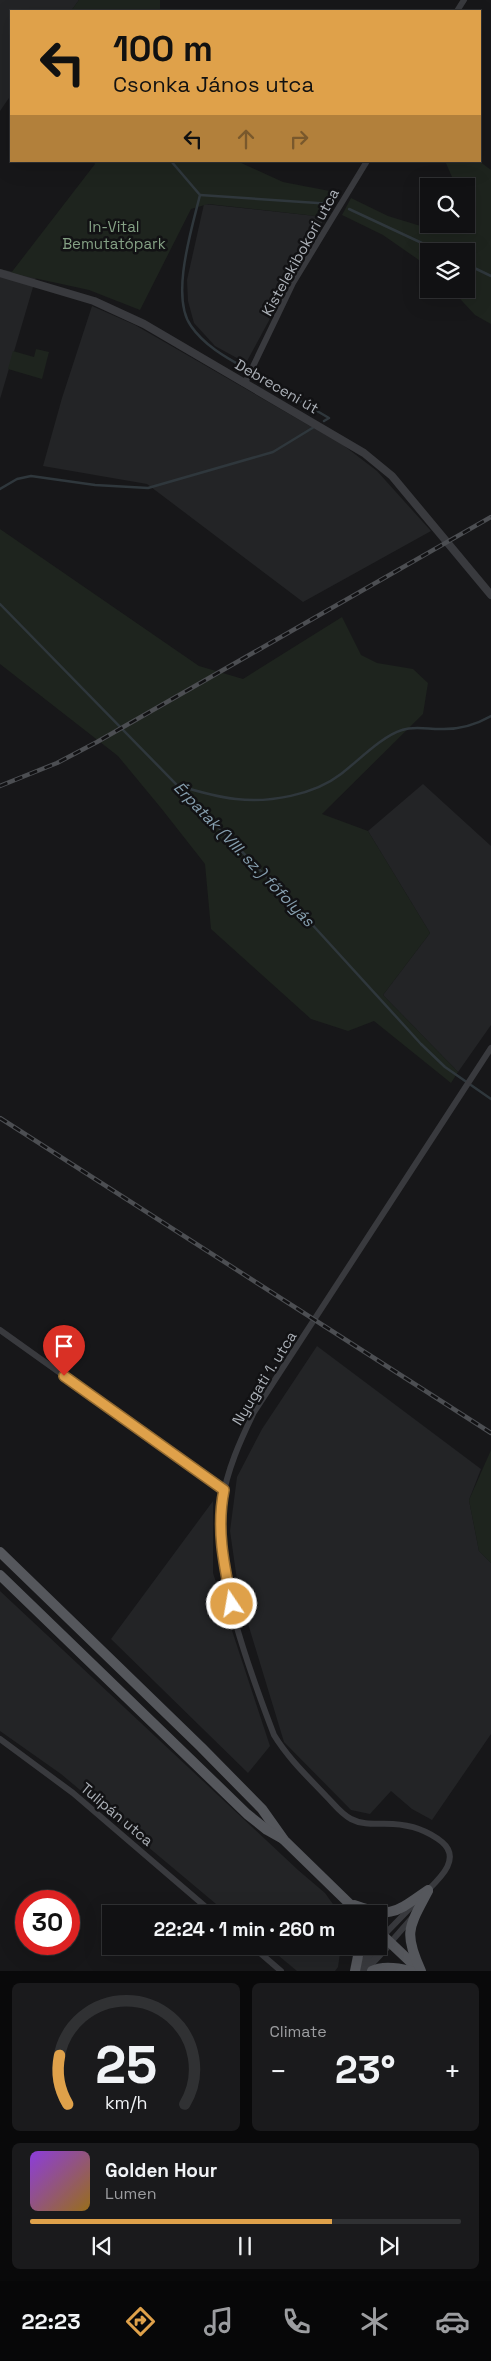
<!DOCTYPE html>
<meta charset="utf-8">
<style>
:root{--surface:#111113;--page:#1a1a1c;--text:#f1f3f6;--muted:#9c9da0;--line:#303133;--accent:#dfa14a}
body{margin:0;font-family:"Space Grotesk",sans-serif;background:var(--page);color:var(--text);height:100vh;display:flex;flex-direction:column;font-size:19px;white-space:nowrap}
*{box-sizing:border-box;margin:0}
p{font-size:16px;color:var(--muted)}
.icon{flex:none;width:28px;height:28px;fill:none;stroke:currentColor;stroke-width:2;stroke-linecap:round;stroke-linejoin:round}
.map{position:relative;height:1971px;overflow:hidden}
.drawer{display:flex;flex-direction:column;gap:12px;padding:12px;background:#09090a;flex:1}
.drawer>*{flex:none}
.top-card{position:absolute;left:10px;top:10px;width:471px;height:152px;border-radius:0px;box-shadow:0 5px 20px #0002,0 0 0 1px var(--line);background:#dfa14a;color:#111;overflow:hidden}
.buttons{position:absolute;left:420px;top:178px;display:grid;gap:10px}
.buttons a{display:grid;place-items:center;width:55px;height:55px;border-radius:0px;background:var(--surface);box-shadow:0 5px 20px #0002,0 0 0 1px var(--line);font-size:25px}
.speed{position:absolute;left:15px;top:1890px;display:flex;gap:10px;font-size:25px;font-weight:700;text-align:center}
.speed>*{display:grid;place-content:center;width:65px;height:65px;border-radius:50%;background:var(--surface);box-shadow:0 5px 20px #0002,0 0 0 1px var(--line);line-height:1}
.speed .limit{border:8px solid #d22;background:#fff;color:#111}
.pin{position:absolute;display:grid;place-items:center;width:42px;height:42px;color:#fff;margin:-51px -21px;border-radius:50% 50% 50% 0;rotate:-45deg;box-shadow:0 0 5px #0007}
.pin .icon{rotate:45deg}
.me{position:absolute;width:55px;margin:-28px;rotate:348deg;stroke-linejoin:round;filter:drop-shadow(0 0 4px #0008)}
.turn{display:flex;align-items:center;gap:18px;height:105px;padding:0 20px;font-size:22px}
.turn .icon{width:65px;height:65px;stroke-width:2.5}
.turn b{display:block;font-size:35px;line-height:42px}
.lanes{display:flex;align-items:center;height:48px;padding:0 20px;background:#0003;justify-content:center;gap:25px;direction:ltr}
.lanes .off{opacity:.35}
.big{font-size:38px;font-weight:700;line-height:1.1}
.drawer .widget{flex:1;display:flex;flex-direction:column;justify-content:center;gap:8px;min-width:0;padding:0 18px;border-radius:8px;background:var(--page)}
.drawer .dial{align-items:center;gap:0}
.dial svg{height:130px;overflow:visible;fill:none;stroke:var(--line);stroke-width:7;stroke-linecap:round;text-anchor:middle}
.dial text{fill:var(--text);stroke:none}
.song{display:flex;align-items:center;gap:15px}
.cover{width:60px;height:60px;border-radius:8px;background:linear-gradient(135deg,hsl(270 70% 55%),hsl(40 70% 35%))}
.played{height:5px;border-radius:2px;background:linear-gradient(90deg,var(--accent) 70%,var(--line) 70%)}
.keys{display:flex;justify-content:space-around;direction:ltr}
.heat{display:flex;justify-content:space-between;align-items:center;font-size:28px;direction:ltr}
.drawer .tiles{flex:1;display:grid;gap:12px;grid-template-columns:1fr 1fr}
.widget:last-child{grid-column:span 2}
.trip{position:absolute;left:102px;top:1905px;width:285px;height:50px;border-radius:0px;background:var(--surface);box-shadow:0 5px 20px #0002,0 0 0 1px var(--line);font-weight:700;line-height:50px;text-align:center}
.dock{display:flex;height:80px;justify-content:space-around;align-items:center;background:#070708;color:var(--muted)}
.dock .icon{width:35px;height:35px}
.dock .current{color:var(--accent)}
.dock b{font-size:22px;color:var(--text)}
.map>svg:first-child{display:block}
.built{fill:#232426}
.green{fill:#1e241e}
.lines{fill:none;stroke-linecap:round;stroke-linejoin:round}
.stream{stroke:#2f373c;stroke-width:2.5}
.minor{stroke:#393a3e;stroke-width:6}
.tertiary{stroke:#393a3e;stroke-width:8}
.primary{stroke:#55575c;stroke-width:10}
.rail-casing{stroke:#4c4e52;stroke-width:4.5}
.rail{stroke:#121214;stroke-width:2.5;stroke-dasharray:8;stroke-linecap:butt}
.route-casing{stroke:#916930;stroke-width:12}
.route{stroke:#dfa14a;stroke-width:9}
.labels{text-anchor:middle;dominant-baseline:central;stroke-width:5;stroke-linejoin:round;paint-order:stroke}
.park-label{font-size:15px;fill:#84a084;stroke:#121214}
.street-label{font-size:15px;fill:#abb0b7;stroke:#121214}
.water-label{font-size:16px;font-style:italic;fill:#869faf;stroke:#121214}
</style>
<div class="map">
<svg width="491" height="1971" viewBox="0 0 491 1971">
<rect width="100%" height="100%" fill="#171719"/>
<g class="built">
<path d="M0,0H79L71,11H11V95L0,111Z"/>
<path d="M204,204L325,217L246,363L215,346L194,323L188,301L187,280Z"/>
<path d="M0,269L36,277L0,399Z"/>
<path d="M92,306L135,325L343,445L377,471L431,531L303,602L147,484L43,466L62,398Z"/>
<path d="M423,784L491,846V1025L458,1072L383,995L430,933L368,831Z"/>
<path d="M317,1346L481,1469L469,1500L479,1551L491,1563V1734L432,1820L412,1809L391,1791L370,1814L351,1810L284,1742L239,1594L230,1531L237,1477L262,1429Z"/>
<path d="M213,1501V1573L270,1746L248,1773L111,1639Z"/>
<path d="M0,1591L298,1870L325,1893L340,1914H228L61,1774L0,1731Z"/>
<path d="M267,1946H341L338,1967L335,1971H297Z"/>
</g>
<g class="green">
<path d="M79,0H160V11H71Z"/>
<path d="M93,161H237L283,182L340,193L325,217L208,204L191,209L140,310L89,290L11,273L95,164Z"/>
<path d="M445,161H479L491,170V324L475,315L451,289H466V251H429V267L383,235L342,215L351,198L388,216L424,227L429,224H466V186H456Z"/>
<path d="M36,349L49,352L42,379L8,369L13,351L34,357Z"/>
<path d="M0,529L199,666L243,679L342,617L361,655L377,663L413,669L428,683L423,714L322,814L368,831L430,933L383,995L458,1072L451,1083L374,1021L348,1031L311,1019L211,929L205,864L161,808L118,756L0,664Z"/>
<path d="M491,1450V1563L479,1551L469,1500Z"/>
</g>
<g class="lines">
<g class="stream">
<path d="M171,161L200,195C192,228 170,297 191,326C204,345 225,357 245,368"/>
<path d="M200,195L332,204"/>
<path d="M349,209L439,251"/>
<path d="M466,264L491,276"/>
<path d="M254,374L329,418L324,421"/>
<path d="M0,489L17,479L31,476L95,485L148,488L273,452L314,427"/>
<path d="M0,604L298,909L421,1044L445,1067L491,1099"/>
<path d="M176,785C196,791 216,797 236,799C269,803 314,795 341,774C358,761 382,736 402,730C416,725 430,730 444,729C460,729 477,724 491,716"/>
</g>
<g class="minor">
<path d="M457,11L464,0"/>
<path d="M245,383L293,283L367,161"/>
<path d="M0,1330L224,1490"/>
<path d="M0,1739L73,1793L214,1914"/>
<path d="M426,1892C439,1879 462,1859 442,1842C427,1830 412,1825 393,1824C379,1823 364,1826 351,1819C341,1814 334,1804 326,1796C307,1776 288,1758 274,1735C250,1672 211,1569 222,1502C227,1470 240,1441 254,1412L491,1048"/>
<path d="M383,1936L415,1903"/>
<path d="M390,1943L411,1919"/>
<path d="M252,1946L281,1971"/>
</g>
<g class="tertiary">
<path d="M0,273L94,301L144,324L364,453L392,476L491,595"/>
<path d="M358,1971L375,1946"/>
<path d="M364,1971L390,1943"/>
</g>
<g class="primary">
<path d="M0,1552L201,1747L262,1809L284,1840L360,1914"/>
<path d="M0,1575L247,1814L267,1830L283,1839"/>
<path d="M354,1905C392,1919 396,1912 428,1890"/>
<path d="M379,1932L418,1969"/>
<path d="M355,1971L360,1946"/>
<path d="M372,1971C383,1965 399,1968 411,1971"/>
<path d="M421,1971C403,1932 409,1927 428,1891"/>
</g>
<g class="rail-casing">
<g id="rail">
<path d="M0,786L57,763L97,742L491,517"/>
<path d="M0,1118L491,1433"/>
</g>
</g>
<use href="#rail" class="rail"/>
</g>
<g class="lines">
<g class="route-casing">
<path id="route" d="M64,1376L224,1490C216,1529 224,1565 232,1604"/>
</g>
<use href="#route" class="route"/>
</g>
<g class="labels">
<g class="park-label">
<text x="114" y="226">In-Vital<tspan x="114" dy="17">Bemutatópark</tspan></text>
</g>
<g class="street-label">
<text transform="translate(300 252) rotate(-61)">Kistelekibokori utca</text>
<text transform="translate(277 386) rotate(30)">Debreceni út</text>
<text transform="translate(264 1378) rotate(-58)">Nyugati 1. utca</text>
<text transform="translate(117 1814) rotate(40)">Tulipán utca</text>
</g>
<g class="water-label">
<text transform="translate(244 854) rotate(46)">Érpatak (VIII. sz.) főfolyás</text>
</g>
</g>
</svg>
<div class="buttons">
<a><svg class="icon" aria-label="search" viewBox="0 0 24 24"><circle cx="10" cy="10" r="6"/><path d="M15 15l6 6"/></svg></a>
<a><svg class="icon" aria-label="layers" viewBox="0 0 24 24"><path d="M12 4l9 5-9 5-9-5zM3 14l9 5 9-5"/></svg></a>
</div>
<div class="speed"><div class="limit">30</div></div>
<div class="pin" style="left:64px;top:1376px;background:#d93025"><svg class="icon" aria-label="arrive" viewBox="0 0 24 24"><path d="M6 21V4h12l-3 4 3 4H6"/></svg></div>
<svg class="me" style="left:232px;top:1604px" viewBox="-20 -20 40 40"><circle r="17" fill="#dfa14a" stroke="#fff" stroke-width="3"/><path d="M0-11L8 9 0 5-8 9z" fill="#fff"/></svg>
<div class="trip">22:24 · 1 min · 260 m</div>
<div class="top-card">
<div class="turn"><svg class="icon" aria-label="left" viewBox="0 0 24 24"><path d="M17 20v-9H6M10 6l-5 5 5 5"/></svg><div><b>100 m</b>Csonka János utca</div></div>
<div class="lanes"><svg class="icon" aria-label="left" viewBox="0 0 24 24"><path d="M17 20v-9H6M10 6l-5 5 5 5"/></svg><svg class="icon off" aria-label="ahead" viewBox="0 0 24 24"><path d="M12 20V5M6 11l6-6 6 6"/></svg><svg class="icon off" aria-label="right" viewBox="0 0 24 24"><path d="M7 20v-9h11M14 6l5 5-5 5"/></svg></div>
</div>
</div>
<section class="drawer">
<div class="tiles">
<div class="widget dial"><svg viewBox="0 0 100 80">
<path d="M14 69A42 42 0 1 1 86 69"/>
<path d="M14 69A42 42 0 0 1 9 39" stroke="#dfa14a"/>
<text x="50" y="56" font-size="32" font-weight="700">25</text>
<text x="50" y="72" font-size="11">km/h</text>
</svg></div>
<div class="widget"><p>Climate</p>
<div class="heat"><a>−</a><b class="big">23°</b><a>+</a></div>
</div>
<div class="widget">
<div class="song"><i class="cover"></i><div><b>Golden Hour</b><p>Lumen</p></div></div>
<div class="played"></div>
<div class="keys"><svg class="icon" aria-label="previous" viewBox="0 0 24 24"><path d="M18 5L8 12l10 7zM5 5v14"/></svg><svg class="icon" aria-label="pause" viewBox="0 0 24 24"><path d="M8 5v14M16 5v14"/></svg><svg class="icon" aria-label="next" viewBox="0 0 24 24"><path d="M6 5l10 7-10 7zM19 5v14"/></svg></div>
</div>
</div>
</section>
<nav class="dock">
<b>22:23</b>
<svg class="icon current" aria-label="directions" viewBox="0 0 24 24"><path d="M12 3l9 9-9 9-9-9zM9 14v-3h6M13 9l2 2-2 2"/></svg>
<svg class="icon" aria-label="music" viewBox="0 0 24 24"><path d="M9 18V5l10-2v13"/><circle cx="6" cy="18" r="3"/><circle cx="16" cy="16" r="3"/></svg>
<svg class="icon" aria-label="phone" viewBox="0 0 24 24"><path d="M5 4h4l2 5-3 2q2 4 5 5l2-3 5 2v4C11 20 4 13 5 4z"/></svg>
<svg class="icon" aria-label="climate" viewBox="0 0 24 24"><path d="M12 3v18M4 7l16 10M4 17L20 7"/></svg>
<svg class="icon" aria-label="car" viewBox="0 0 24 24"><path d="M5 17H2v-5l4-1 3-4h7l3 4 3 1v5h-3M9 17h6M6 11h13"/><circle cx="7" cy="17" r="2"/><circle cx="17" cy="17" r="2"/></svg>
</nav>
